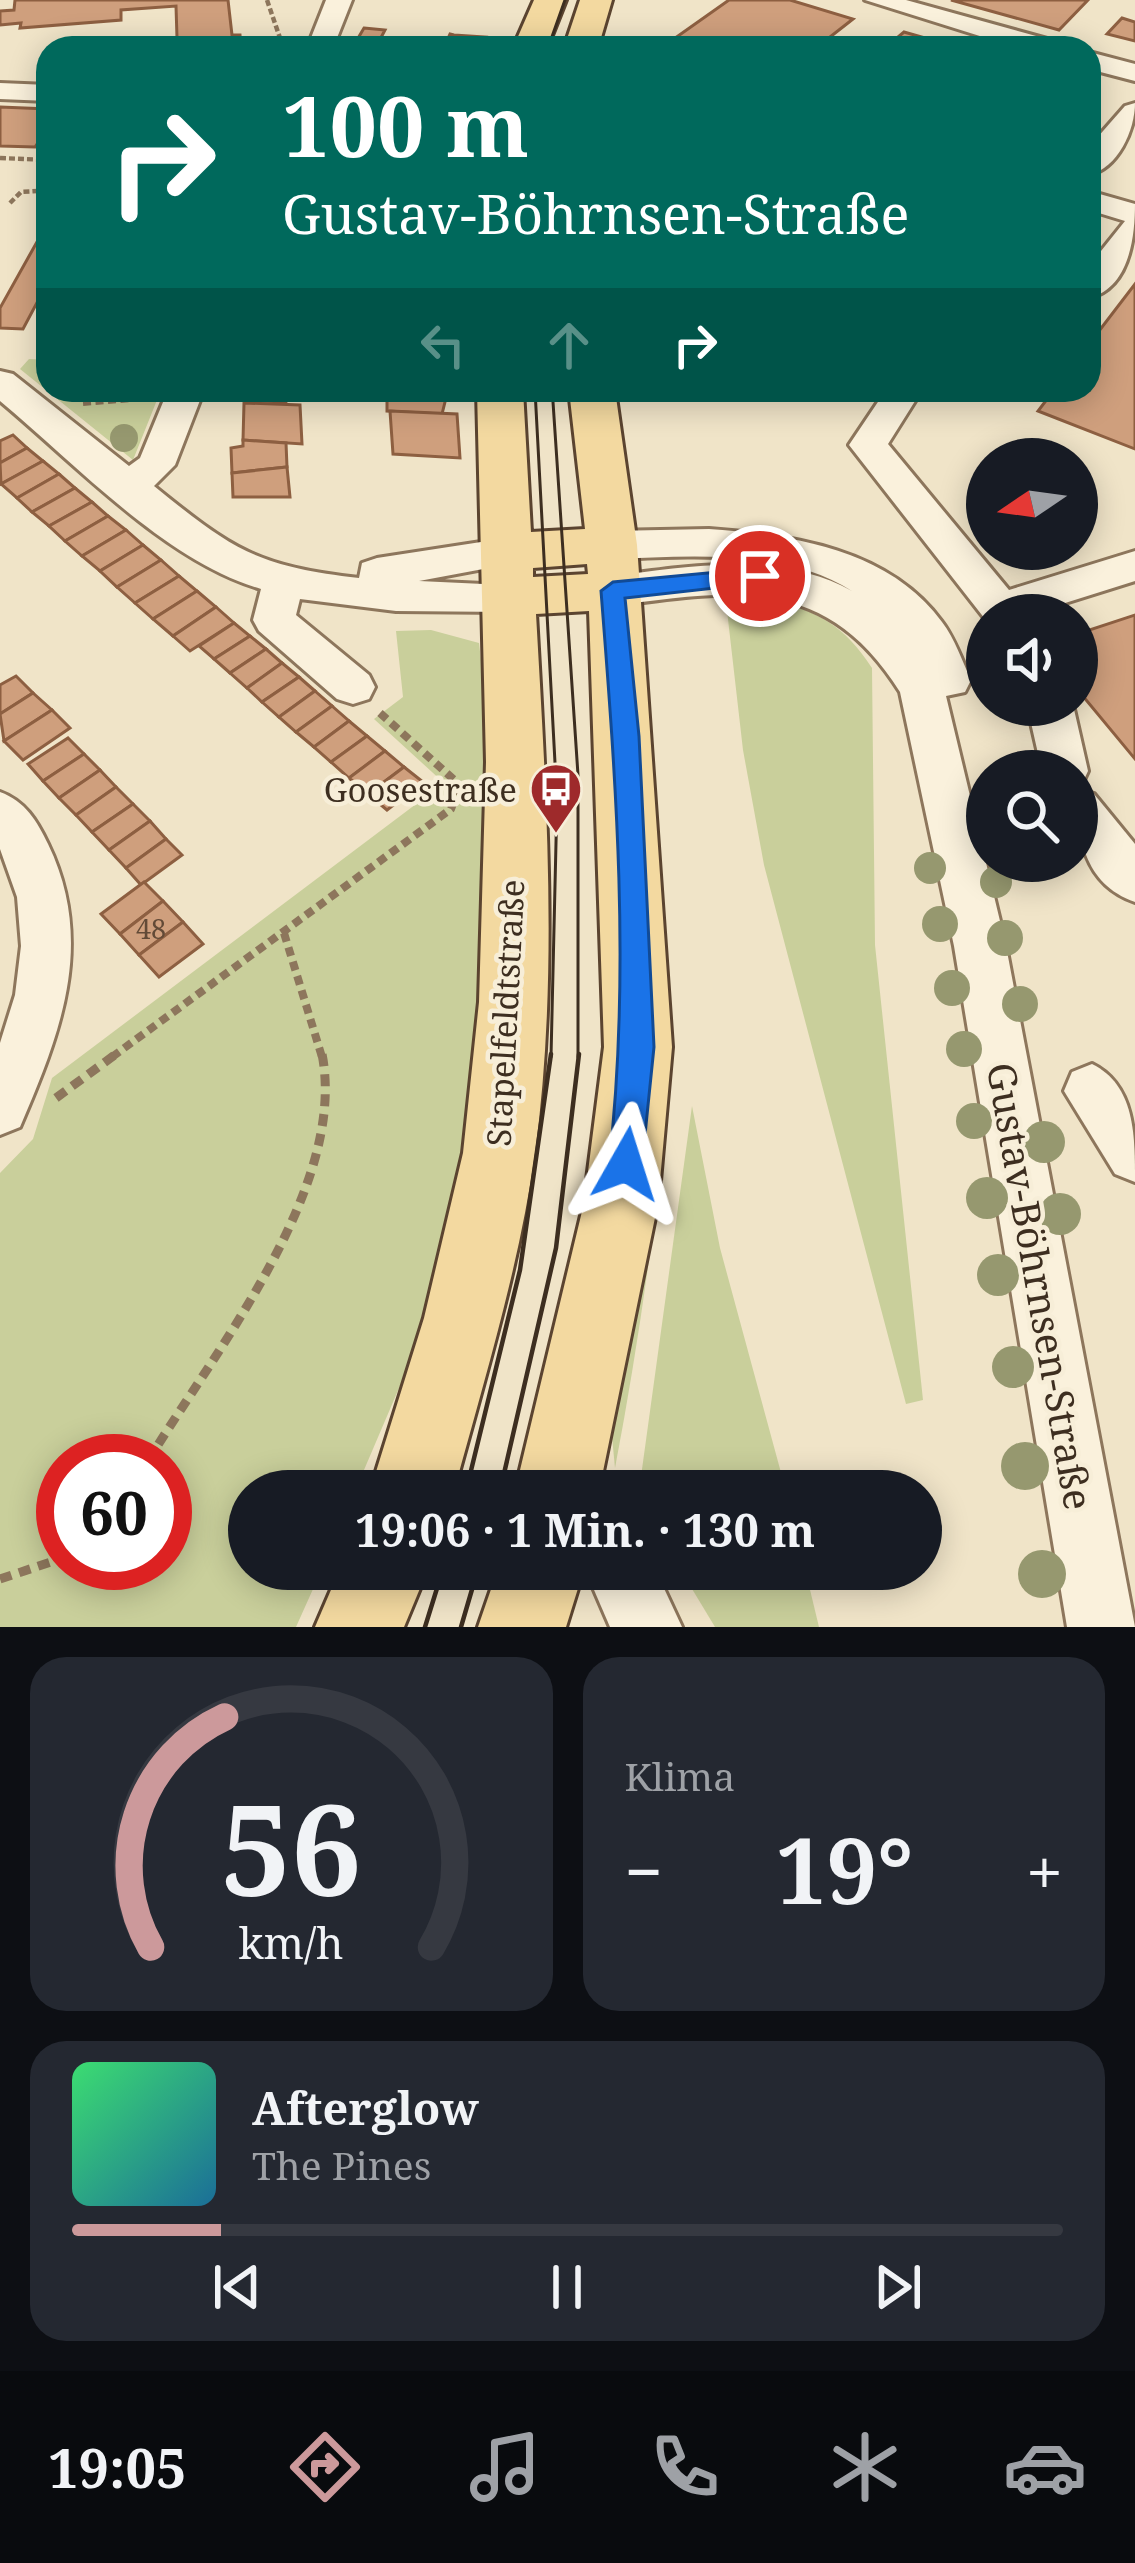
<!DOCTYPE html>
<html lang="de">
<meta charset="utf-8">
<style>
:root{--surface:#171b24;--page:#242831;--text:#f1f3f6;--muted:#9ea1a6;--line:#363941;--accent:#cc999b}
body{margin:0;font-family:"Noto Serif",serif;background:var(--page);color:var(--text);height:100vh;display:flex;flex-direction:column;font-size:45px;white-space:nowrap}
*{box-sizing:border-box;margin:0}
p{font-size:39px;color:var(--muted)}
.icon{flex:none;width:66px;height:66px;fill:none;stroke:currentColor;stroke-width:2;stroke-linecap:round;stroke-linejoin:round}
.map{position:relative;height:1627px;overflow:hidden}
.drawer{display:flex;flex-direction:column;gap:30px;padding:30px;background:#0d0f14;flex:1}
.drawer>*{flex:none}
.top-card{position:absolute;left:36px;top:36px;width:1065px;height:366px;border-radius:36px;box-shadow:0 6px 30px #0003;background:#00695c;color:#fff;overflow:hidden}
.needle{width:78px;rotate:257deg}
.buttons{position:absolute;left:966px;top:438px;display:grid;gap:24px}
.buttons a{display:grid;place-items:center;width:132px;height:132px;border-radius:50%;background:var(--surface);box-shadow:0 6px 30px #0003;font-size:60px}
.speed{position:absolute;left:36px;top:1434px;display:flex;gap:24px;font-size:60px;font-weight:700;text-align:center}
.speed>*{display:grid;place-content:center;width:156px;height:156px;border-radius:50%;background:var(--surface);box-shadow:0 6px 30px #0003;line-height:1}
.speed .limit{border:18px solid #d22;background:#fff;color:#111}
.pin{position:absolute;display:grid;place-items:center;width:102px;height:102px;color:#fff;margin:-51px;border:6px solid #fff;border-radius:50%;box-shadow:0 3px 12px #0007}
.me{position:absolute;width:132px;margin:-66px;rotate:6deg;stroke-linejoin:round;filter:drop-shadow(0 0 9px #0008)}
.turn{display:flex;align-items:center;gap:42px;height:252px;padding:0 48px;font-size:54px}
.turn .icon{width:156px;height:156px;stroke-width:2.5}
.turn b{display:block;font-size:84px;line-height:102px}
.lanes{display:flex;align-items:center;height:114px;padding:0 48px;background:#0003;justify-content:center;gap:60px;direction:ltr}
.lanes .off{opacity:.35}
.big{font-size:90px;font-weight:700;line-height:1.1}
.drawer .widget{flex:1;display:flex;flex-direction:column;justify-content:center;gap:18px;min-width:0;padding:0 42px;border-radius:36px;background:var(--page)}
.drawer .dial{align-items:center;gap:0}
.dial svg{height:312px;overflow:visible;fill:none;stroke:var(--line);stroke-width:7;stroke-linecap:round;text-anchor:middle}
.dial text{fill:var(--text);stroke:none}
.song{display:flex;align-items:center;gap:36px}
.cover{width:144px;height:144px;border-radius:18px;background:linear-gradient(135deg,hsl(140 70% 55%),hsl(200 70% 35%))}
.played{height:12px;border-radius:6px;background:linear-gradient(90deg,var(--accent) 15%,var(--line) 15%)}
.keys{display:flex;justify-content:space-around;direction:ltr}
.heat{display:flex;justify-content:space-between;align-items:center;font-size:66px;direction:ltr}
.drawer .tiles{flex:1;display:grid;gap:30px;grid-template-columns:1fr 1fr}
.widget:last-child{grid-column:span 2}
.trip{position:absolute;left:228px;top:1470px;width:714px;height:120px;border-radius:60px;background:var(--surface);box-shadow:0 6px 30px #0003;font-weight:700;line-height:120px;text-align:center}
.dock{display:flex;height:192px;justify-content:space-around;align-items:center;background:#090b0e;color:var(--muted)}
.dock .icon{width:84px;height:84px}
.dock .current{color:var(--accent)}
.dock b{font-size:54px;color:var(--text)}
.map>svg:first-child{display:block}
.green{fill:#c9cf9b;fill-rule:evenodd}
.building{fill:#cf9f7d;stroke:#8d5f41;stroke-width:3}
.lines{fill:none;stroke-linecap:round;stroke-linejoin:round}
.minor-casing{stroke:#8d765c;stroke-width:6}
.major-casing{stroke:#5b4430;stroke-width:6}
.path-far3{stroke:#8d765c;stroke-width:4.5;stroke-dasharray:6 3;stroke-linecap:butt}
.path-far2{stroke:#8d765c;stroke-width:6;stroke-dasharray:8 4.5;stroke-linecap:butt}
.path-far1{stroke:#8d765c;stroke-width:8;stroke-dasharray:9 6;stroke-linecap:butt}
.path{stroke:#8d765c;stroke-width:9;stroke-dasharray:12 8;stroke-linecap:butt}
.minor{fill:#faf1dc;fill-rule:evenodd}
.major{fill:#f3d9a0;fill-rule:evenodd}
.tram-far1{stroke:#3d2e20;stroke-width:3}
.tram{stroke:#3d2e20;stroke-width:4.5}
.tree{fill:#96986f}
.route{fill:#1a73e8;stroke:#114b97;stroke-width:3}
.labels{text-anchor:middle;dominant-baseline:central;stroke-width:9;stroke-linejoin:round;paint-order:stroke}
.number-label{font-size:27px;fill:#624a37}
.poi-label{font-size:33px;fill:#3d2e20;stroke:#f7eed8;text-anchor:end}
.street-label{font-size:33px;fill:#3d2e20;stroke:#f7eed8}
.near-street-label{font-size:39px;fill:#3d2e20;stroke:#f7eed8}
</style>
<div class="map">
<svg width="1135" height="1627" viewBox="0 0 1135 1627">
<rect width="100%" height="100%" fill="#f0e4c8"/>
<g class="green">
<path d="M29,359L48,360V390H161L133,460L20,369Z"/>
<path d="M770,599C819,612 844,625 872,668L875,945L923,1400L906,1404L764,865L743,750L726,602Z"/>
<path d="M431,630L479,643L485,695L487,995L456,1195L408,1367L355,1491H249V1569H322L296,1627H0V1173L33,1139L52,1078L444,783L374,719L403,697L396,631ZM63,1461H165V1563H63Z"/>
<path d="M665,1040L673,1041C661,1185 642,1326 615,1468L610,1416Z"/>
<path d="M692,1106L720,1248L786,1491H639Z"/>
<path d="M680,1569H805L819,1627H715Z"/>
</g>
<g class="building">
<path d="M15,0H228L232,35H240L241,48H126V43L177,38L176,6L121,10V20L20,28L21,23L0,25V11L14,10Z"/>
<path d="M729,0H790L853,19L816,48H661Z"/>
<path d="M951,0H1088L1059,30Z"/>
<path d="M1122,18L1135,22V41L1107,34Z"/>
<path d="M364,28L385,30L376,47L354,45Z"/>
<path d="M904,32L960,48H885Z"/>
<path d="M450,34L454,35L486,37L482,45L446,43Z"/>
<path d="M0,107L48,109V128L35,147L0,146Z"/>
<path d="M47,224L48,282L23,329L0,328V308Z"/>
<path d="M1135,284V449L1038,411L1054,390H1089V344Z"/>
<path d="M242,390H290L286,402L238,400Z"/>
<path d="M387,391L447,394L442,414L387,411Z"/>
<path d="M244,403L300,405L302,444L243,440Z"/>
<path d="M390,411L457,414L460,458L393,454Z"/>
<path d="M13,435L27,448L0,463V441Z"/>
<path d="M243,440L286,443L287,467L232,473L231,448L243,446Z"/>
<path d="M27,448L43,461L1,484L0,463Z"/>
<path d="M43,461L59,474L17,498L1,484Z"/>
<path d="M287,467L290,497H233L232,473Z"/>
<path d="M59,474L75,488L32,512L17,498Z"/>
<path d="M75,488L92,502L49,526L32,512Z"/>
<path d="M92,502L108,516L65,541L49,526Z"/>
<path d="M108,516L126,530L82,556L65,541Z"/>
<path d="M126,530L143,545L100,571L82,556Z"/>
<path d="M143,545L161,560L117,587L100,571Z"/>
<path d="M161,560L179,576L135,603L117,587Z"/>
<path d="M179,576L197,591L153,619L135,603Z"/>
<path d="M197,591L216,607L173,636L153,619Z"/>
<path d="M216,607L234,623L190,651L173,636Z"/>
<path d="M1135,615V759L1077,689V634Z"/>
<path d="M234,623L250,636L214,659L199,646Z"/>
<path d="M250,636L266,649L230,673L214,659Z"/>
<path d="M266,649L282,663L247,688L230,673Z"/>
<path d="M282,663L299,677L262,702L247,688Z"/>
<path d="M16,676L33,693L0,714V685Z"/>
<path d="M299,677L315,691L279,717L262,702Z"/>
<path d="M315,691L332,706L296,732L279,717Z"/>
<path d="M33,693L52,710L4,741L0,714Z"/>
<path d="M332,706L349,721L314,747L296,732Z"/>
<path d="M52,710L70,728L23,760L4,741Z"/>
<path d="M349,721L367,736L331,762L314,747Z"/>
<path d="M367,736L385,751L349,778L331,762Z"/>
<path d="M68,738L84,754L43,781L28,764Z"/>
<path d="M385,751L404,767L368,794L349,778Z"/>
<path d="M84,754L100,770L59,798L43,781Z"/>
<path d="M404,767L423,782L387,810L368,794Z"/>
<path d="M100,770L116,787L76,815L59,798Z"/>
<path d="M116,787L133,804L92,832L76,815Z"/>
<path d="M133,804L150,821L109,850L92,832Z"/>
<path d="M150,821L166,839L126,868L109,850Z"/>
<path d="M166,839L182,855L141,885L126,868Z"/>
<path d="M144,882L163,901L120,934L101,914Z"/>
<path d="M163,901L183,922L139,955L120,934Z"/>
<path d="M183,922L203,944L159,977L139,955Z"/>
</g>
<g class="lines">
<g class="minor-casing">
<g id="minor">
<path d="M326,0H352L333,48H307Z"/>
<path d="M865,0H906L1058,42L1061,48H1018Z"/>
<path d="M1089,52L1135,64V81L1089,69Z"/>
<path d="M0,83L48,85V101L0,99Z"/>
<path d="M1135,103C1135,130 1118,168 1089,175V147L1125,106Z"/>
<path d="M1089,191L1135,204C1135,238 1129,288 1089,298V266L1125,221L1089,210Z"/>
<path d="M0,371L13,374L129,466L140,458L168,390H204L175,465L154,486C233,550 256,566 359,578L362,563L377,558L507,538L521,542L527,552L521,562L419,581L524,586L530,597L524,608L509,612L396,611L300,599L296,615L369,675L375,687L369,699L353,704L337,699L259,631L253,620L261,589C165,561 77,465 0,401Z"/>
<path d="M886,390H922L888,444L1009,590L1135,551V581L1027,615L985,619L849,445Z"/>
<path d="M709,529C792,535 889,549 942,622C955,639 962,661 971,680L965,692L946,696L1006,946L1135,1627H1067L954,946L900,692C827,575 735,589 613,606L598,602L592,591L598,580L613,576C690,566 781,551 852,591C785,548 689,556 612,559L598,555L592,545L598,535L612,531Z"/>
<path d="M1027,705H1073L1088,771L1082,784L1077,786V771H1042Z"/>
<path d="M1077,788L1094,794L1135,844V902C1083,884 1077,835 1077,788Z"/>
<path d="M0,792C25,801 37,821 48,844C96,943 60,1034 20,1127L0,1135V1043L15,995L21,946L17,897L0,849Z"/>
<path d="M1092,1064C1135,1085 1135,1135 1135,1182L1115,1174L1064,1091L1072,1072Z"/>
<path d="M585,1569H655L682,1627H610Z"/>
</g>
</g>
<g class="major-casing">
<g id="major">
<path d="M534,0H566L547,48H513Z"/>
<path d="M580,0H612L598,48H564Z"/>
<path d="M477,390H523L531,532L585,529L569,390H615L637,545L672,1047L658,1203L599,1491H515L584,1203L604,1047L589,611L536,614C546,791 559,977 535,1153C519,1268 484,1380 454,1491H370L424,1318L463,1153L479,1002L486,762ZM587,564L588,574L533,577V568Z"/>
<path d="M340,1569H428L404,1627H315Z"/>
<path d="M498,1569H584L566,1627H478Z"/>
</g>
</g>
<g class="path-far3">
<path d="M267,0L281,41L275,48"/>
<path d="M0,158L48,160"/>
<path d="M10,203L21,192L38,191L48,175"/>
</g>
<path class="path-far2" d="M83,403L145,398"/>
<g class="path-far1">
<path d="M380,713L462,787"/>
<path d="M284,933L322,1057"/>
<path d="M112,1057L451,809L461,782"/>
</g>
<g class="path">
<path d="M56,1098L116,1054"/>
<path d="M148,1461C214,1352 348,1187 322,1054"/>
<path d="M0,1579L63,1558"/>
</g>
<use href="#minor" class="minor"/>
<use href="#major" class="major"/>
<g class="tram-far1">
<path d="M548,48L565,0"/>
<path d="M535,390L557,800L551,1057"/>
<path d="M553,402L578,775V1057"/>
</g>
<g class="tram">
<path d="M466,1491L520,1270L551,1054"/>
<path d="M500,1491L556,1248L579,1054"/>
<path d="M425,1627L443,1569"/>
<path d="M461,1627L478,1569"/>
</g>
</g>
<g class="tree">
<circle cx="124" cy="438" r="14"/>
<circle cx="930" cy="868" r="16"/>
<circle cx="996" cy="882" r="16"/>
<circle cx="940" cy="924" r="18"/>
<circle cx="1005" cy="938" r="18"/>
<circle cx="952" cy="988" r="18"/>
<circle cx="1020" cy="1004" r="18"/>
<circle cx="964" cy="1049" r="18"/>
<circle cx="974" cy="1121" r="18"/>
<circle cx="1044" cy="1142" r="21"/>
<circle cx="987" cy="1198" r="21"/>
<circle cx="1060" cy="1214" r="21"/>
<circle cx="998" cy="1275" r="21"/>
<circle cx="1013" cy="1367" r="21"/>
<circle cx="1025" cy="1466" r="24"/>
<circle cx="1042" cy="1574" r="24"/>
</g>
<path class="route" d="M760,568L772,576L769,582L625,598L639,736L654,1047L642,1164L637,1176L626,1180L614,1176L609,1164C631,974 616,781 601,591L613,582Z"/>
<defs>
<g id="bus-pin" transform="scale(2.7)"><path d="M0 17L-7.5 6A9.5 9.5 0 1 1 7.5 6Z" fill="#9e2a2b" stroke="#f7eed8"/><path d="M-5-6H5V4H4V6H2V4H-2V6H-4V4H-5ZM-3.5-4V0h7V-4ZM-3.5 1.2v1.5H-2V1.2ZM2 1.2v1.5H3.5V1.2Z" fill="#fff"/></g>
</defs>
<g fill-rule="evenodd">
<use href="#bus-pin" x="556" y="789"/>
</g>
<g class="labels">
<g class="number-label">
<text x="151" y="928">48</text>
</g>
<g class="poi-label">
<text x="517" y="789">Goosestraße</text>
</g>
<g class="street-label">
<text transform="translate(505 1013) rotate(-87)">Stapelfeldtstraße</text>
</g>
<g class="near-street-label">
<text transform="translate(1041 1286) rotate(80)">Gustav-Böhrnsen-Straße</text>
</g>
</g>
</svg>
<div class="buttons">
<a><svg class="needle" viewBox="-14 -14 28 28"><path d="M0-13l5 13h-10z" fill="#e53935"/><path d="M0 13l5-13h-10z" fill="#9ea1a6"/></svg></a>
<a><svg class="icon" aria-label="sound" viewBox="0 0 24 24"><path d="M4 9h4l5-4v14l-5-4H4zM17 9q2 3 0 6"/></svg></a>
<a><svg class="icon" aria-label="search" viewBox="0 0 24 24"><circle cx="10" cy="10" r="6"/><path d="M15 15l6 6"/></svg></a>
</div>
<div class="speed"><div class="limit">60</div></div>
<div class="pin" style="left:760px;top:576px;background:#d93025"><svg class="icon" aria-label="arrive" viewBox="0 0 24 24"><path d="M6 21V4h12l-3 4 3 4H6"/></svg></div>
<svg class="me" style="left:626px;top:1164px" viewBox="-20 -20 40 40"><path d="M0-17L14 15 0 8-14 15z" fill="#1a73e8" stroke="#fff" stroke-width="4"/></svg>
<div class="trip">19:06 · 1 Min. · 130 m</div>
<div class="top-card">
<div class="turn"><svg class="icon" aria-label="right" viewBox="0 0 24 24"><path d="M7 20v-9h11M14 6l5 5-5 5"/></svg><div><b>100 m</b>Gustav-Böhrnsen-Straße</div></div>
<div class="lanes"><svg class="icon off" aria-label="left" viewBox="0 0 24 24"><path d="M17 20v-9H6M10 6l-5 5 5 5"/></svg><svg class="icon off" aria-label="ahead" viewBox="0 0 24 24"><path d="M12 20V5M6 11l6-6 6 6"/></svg><svg class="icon" aria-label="right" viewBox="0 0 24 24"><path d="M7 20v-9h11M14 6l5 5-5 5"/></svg></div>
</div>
</div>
<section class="drawer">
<div class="tiles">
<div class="widget dial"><svg viewBox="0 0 100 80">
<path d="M14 69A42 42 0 1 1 86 69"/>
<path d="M14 69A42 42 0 0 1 33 10" stroke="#cc999b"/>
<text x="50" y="56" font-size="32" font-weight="700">56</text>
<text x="50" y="72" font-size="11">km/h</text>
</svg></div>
<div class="widget"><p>Klima</p>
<div class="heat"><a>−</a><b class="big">19°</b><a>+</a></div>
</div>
<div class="widget">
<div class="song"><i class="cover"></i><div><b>Afterglow</b><p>The Pines</p></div></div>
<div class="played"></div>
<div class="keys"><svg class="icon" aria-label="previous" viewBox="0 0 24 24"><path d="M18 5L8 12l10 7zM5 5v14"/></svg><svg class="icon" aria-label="pause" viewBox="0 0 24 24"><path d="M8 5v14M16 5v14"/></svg><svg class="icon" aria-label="next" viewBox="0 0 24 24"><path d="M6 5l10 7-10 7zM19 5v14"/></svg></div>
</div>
</div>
</section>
<nav class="dock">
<b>19:05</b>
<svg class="icon current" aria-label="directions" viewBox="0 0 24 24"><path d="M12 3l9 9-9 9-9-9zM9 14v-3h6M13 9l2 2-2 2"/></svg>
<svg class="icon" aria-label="music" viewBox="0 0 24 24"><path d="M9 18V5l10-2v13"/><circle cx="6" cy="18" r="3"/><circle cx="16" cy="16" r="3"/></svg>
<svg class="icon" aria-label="phone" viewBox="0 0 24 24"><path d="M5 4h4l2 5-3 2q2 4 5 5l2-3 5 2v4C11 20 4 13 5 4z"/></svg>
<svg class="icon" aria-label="climate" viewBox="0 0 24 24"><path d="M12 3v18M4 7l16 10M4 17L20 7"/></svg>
<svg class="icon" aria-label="car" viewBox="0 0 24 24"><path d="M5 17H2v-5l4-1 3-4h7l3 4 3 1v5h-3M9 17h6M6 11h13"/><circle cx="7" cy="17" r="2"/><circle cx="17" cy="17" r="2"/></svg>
</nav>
